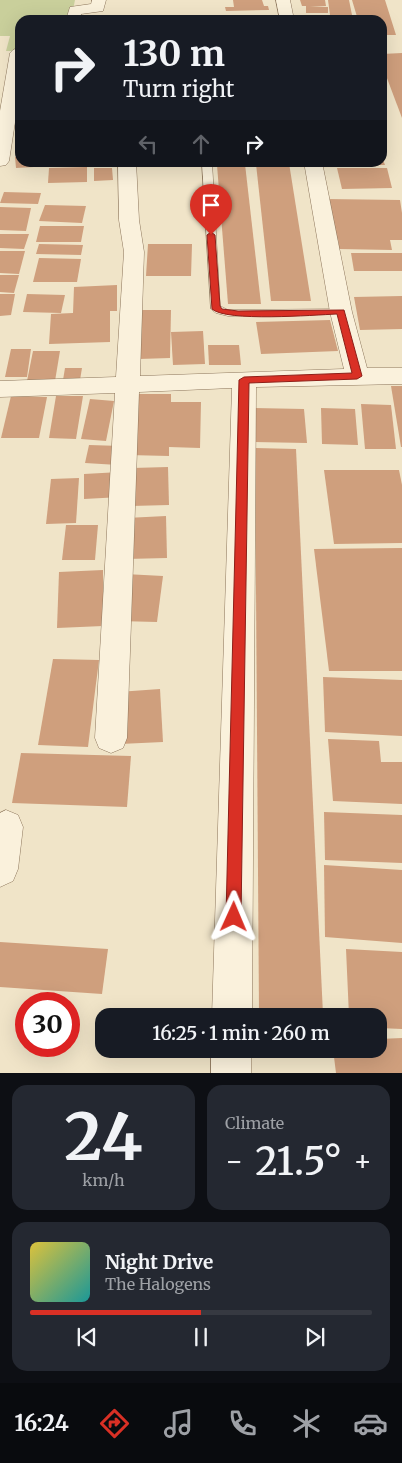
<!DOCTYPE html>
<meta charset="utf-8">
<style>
:root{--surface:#171b24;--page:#242831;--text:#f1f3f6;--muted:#9ea1a6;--line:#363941;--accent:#d93025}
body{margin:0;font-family:Merriweather,serif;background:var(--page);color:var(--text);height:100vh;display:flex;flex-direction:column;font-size:19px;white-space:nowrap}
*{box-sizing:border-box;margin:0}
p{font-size:16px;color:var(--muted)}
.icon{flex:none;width:28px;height:28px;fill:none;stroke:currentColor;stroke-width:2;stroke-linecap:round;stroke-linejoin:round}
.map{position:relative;height:1073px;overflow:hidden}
.details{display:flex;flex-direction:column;gap:12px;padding:12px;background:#0d0f14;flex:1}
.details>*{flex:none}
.top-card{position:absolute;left:15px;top:15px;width:372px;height:152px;border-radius:15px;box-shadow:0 5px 20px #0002;background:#171b24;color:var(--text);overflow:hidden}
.speed{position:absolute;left:15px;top:992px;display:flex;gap:10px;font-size:25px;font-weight:700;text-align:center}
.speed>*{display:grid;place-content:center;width:65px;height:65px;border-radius:50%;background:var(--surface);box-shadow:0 5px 20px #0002;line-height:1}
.speed .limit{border:8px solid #d22;background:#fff;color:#111}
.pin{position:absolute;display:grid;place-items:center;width:42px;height:42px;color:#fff;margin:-51px -21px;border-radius:50% 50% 50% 0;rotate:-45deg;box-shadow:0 0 5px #0007}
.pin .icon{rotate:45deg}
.me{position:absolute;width:55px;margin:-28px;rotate:1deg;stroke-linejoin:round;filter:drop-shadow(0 0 4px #0008)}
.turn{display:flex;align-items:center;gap:18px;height:105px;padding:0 25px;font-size:22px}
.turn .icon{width:65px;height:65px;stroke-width:2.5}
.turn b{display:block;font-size:35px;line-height:42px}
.lanes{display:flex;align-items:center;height:48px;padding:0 25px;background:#0003;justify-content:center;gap:25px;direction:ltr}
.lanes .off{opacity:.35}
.big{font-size:38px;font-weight:600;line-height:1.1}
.details .card{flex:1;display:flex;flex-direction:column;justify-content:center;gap:8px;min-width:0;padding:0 18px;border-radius:15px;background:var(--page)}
.details .dial{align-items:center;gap:0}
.dial b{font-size:65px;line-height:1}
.song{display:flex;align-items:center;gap:15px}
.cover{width:60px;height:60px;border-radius:8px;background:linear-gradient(135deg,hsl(50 70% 55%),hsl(180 70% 35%))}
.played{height:5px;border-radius:2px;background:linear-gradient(90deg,var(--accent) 50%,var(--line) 50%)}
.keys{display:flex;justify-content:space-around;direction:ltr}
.heat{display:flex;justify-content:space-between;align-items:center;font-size:28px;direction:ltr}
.details .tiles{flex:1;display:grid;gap:12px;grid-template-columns:1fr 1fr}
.card:last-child{grid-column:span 2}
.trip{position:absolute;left:95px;top:1008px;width:292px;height:50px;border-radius:15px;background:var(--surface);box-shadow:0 5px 20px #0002;font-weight:600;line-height:50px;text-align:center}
.menu{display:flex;height:80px;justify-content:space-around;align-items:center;background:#090b0e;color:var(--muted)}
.menu .icon{width:35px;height:35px}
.menu .current{color:var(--accent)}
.menu b{font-size:22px;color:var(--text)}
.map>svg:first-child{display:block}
.green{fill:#c9cf9b}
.building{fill:#cf9f7d}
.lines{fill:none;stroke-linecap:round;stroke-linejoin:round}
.service-casing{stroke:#8d765c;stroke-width:1}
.minor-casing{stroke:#8d765c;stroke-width:1}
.service{fill:#faf1dc;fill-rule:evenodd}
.minor{fill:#faf1dc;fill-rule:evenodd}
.route{fill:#d93025;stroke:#8d1f18}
</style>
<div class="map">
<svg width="402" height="1073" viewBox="0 0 402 1073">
<rect width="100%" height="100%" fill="#f0e4c8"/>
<path class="green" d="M0,0H75L71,20H20V51H6L10,36H0Z"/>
<g class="building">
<path d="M233,0H262L264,6H268L269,10L226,11L225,7H234Z"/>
<path d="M300,0H325L326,6L310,7H328V13H306V6H302Z"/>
<path d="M328,0H349L352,15H330Z"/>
<path d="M352,0H385L396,35H382V20H358Z"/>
<path d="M402,53V118L382,65V54Z"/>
<path d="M20,156V162H34V167L16,168L15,157Z"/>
<path d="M382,157L385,165H337V162H382Z"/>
<path d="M289,163L311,301H271L256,164Z"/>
<path d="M245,164L261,304H228L217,165Z"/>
<path d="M87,167V182L48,183L49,168Z"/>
<path d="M94,168H112L113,180L94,181Z"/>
<path d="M337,168H387L392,188L342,189Z"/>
<path d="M4,192L41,193L38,204L0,203Z"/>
<path d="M326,199L400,200L402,213V240H390L392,250L339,249L338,239H330Z"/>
<path d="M45,205L86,206L82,223L39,221Z"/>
<path d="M0,207L31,208L26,231L0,230Z"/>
<path d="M40,226H84L81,242H36Z"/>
<path d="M0,234H29L24,249L0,248Z"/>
<path d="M39,244L83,245L81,255L36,254Z"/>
<path d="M148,244H192L191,276H146Z"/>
<path d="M0,251H25L19,274L0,273Z"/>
<path d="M351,253H402V271H354Z"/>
<path d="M39,258L81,259L77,282H33Z"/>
<path d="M0,275H19L14,293L0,292Z"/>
<path d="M117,285V311H110V342L49,344L51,314L73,313L74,287Z"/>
<path d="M0,294H15L11,315L0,316Z"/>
<path d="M27,294L65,295L61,313L23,312Z"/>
<path d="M402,296V329L360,330L354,297Z"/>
<path d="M142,310H171L170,358L139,359Z"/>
<path d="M330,320L338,351L261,354L256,322Z"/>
<path d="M203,331L205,364L173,365L171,332Z"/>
<path d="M208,345H239L241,365H209Z"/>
<path d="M11,349H31L27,377H5Z"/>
<path d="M33,351H60L55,381H27Z"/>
<path d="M65,368H82L80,380H63Z"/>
<path d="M391,386H402V447H401Z"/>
<path d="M133,394H171V402H201L200,448L169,447V456L128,455Z"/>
<path d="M11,396L47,397L39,438H1Z"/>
<path d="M56,396H83L76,439L49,438Z"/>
<path d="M90,399L114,401L106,441L81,439Z"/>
<path d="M361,404L391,405L396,449H365Z"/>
<path d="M253,408L304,409L307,443L254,442Z"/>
<path d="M321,408L355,409L358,445L322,444Z"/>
<path d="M89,445L121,446L118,465L85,463Z"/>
<path d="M255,448L296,449L323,1014L259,1012Z"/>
<path d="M168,467L169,505L131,506L132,468Z"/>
<path d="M324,470H399L402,485V543L334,544Z"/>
<path d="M120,472L121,497L84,499V474Z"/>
<path d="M79,478L76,523L46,524L51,479Z"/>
<path d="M166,516L167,558L126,559V518Z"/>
<path d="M66,525H98L95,560H62Z"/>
<path d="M402,548V671H329L314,549Z"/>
<path d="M103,570V626L57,628L59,572Z"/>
<path d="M125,574L163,576L157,622L118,621Z"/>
<path d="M53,659L99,660L88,747L38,745Z"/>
<path d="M323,677L402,680V736L325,732Z"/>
<path d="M160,689L163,742L120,744L118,692Z"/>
<path d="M328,739L379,741L381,762H402V804L333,801Z"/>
<path d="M21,753L131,756L127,807L12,803Z"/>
<path d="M324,812L402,815V863L325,860Z"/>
<path d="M324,865L402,870V943L325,937Z"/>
<path d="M0,942L108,949L102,994L0,987Z"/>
<path d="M346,949L402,952V1029L379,1028V1016H349Z"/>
<path d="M402,1038V1073H336L333,1049H379V1039Z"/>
</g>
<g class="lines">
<g class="service-casing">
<path id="service" d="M202,162H212L220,306L228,310L341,309L346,312L345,314L228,316L216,313L211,309Z"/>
</g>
<g class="minor-casing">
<g id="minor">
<path d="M92,0H106L103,11L81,14L80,20H66L70,7L91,4Z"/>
<path d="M276,0H290L294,20H280Z"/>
<path d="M18,48L20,49V90L9,161L6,165L0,166V111L10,53L13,50Z"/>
<path d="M118,162H136L139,220L144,252L140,376L344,369L330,312L304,162H322L352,312L367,368H402V384L256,387L252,1016H212L232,388L139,392L127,738L123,748L111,753L99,748L95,738L115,393L0,397V381L116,377L124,252L119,220Z"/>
<path d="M6,810L18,815L23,827L18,869L13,881L0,887V813Z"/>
<rect x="211" y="1049" width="40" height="24"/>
</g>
</g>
<use href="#service" class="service"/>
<use href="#minor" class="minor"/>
</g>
<path class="route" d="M211,232L215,235L220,306L222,309L238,311L344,310L362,376L357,379L249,383L241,917L239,922L234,925L228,922L226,917L239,380L244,377L352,373L337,314C314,315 226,322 212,309L207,235Z"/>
</svg>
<div class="speed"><div class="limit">30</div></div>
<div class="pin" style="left:211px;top:235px;background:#d93025"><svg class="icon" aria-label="arrive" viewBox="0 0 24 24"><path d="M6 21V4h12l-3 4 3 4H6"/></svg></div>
<svg class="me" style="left:234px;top:917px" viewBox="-20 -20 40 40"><path d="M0-17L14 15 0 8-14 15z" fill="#d93025" stroke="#fff" stroke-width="4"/></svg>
<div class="trip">16:25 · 1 min · 260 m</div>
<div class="top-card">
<div class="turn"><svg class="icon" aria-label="right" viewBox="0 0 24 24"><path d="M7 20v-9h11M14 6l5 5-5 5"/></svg><div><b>130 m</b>Turn right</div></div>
<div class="lanes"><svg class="icon off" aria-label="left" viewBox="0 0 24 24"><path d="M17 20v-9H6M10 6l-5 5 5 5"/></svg><svg class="icon off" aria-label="ahead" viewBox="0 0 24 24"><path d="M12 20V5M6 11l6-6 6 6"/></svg><svg class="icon" aria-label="right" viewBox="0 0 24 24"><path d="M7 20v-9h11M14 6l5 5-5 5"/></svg></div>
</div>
</div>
<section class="details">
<div class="tiles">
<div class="card dial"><b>24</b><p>km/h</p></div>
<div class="card"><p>Climate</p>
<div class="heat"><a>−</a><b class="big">21.5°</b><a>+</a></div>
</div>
<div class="card">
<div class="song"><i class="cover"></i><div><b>Night Drive</b><p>The Halogens</p></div></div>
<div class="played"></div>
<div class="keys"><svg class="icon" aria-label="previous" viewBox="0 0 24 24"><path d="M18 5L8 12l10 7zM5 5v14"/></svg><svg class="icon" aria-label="pause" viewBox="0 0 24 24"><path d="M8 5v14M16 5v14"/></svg><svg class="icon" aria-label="next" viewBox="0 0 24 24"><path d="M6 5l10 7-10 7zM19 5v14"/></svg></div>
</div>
</div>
</section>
<nav class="menu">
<b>16:24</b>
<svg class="icon current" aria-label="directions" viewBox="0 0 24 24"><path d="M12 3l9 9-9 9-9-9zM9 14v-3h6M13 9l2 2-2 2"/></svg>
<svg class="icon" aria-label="music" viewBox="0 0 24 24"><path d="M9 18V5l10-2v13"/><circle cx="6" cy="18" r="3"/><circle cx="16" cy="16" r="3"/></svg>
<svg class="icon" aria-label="phone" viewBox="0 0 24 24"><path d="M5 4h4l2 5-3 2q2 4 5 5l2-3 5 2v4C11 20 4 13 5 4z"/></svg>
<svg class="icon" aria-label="climate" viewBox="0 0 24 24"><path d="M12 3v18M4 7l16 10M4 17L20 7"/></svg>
<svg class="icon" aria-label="car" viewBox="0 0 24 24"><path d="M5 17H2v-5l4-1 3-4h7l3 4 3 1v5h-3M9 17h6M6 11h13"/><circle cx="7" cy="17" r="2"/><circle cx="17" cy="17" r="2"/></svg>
</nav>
